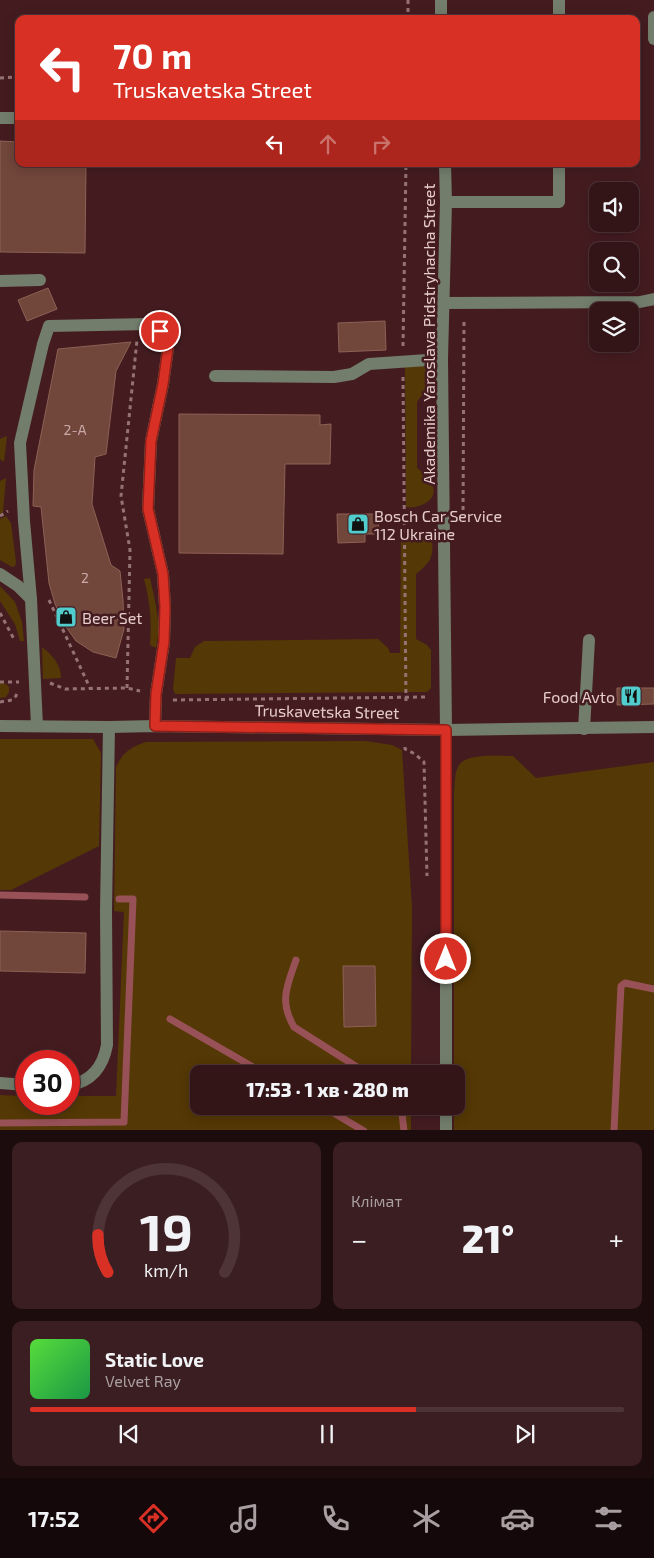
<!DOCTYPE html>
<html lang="uk">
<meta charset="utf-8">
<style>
:root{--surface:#331518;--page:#3b1e21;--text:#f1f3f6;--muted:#a99fa2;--line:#4e3437;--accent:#d93025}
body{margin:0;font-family:"Exo 2",sans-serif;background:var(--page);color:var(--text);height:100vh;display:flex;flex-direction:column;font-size:19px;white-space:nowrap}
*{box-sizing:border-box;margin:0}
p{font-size:16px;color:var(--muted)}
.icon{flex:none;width:28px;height:28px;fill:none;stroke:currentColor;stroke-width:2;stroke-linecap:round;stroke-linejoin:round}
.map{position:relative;height:1130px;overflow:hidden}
.side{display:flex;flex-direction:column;gap:12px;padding:12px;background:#1c0c0d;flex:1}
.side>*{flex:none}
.guide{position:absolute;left:15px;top:15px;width:625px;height:152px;border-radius:10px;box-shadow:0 2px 12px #0003,0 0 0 1px var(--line);background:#d93025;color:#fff;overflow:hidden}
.controls{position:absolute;left:589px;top:182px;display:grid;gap:10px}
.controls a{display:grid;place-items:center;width:50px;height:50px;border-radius:10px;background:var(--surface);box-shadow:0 2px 12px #0003,0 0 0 1px var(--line);font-size:25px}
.speed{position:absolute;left:15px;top:1050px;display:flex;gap:10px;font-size:25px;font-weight:700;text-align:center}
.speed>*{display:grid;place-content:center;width:65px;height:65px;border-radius:50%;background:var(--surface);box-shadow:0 2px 12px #0003,0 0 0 1px var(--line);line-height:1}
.speed .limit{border:8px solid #d22;background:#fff;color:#111}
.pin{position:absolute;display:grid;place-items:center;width:42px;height:42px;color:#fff;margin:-21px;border:2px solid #fff;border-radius:50%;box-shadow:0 1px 5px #0007}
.me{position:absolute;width:55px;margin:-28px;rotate:0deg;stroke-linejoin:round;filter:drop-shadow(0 0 4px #0008)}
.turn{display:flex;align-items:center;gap:18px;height:105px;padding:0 15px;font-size:22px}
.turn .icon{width:65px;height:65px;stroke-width:2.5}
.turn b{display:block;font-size:35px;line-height:42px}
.lanes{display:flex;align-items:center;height:48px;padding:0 15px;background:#0003;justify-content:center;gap:25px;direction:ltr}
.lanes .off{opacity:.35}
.big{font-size:38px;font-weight:800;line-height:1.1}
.side .tile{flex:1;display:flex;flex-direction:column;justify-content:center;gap:8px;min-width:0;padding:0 18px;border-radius:10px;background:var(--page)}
.side .dial{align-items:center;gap:0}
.dial svg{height:130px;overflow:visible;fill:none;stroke:var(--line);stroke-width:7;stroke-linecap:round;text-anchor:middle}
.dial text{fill:var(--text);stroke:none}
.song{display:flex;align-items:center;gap:15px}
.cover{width:60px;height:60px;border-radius:8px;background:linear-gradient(135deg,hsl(110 70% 55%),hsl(140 70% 35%))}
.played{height:5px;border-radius:2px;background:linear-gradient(90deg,var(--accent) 65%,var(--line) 65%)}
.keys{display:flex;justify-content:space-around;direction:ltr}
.heat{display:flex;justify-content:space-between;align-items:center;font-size:28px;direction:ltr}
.side .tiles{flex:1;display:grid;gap:12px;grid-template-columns:1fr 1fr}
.tile:last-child{grid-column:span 2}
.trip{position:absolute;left:190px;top:1065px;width:275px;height:50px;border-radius:10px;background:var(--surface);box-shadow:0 2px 12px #0003,0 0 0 1px var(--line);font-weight:800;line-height:50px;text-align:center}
.tabs{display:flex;height:80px;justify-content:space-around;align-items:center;background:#14080a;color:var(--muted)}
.tabs .icon{width:35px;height:35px}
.tabs .selected{color:var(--accent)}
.tabs b{font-size:22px;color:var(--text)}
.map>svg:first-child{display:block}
.green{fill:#543805}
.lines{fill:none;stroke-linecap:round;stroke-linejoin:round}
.stream{stroke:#985157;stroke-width:7}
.building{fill:#71463b;stroke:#8e6154}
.path{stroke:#957375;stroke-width:3;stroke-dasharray:4 4;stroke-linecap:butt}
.minor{stroke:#727d6c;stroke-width:12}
.route-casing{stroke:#8d1f18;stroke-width:12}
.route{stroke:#d93025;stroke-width:9}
.labels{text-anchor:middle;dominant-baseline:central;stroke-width:5;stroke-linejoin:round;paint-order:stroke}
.number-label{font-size:14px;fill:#caaaa8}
.street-label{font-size:16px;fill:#e7cccc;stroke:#441c20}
.poi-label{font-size:16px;fill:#e7cccc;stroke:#441c20;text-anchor:start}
</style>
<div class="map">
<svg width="654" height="1131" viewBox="0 0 654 1131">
<rect width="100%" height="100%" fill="#441c20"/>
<g class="green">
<path d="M420,364C449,384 425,385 417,403V468C431,478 444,495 422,505C416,507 412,508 406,507L405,365Z"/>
<path d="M7,436L4,462L0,459V439Z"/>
<path d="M6,478L3,512L0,514V481Z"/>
<path d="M6,516L11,523L16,562L15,566L12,567L0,560V519Z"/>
<path d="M417,533L432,540C434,559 429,563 416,574V639L427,645L431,650V688L427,692L175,694L173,689L176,658H190L195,647L204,641L378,639L388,648L390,653H400L401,534Z"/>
<path d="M150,578C155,600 162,625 156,648L150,645C152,622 150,601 144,579Z"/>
<path d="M0,586L15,602L22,622L24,641H20L15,624L0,601Z"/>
<path d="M42,647C52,655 61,664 61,678L43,679Z"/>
<path d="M0,683L6,684L9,687V692L6,697L0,698Z"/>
<path d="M0,739H93L101,753L99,846L11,890H0Z"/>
<path d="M365,741L392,745L402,750L412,908L411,1074H199V1106H411V1130H0V1095L26,1096V1104H69V1096H116L124,912L114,911L116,767C123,752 131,747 146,742Z"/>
<path d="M513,756L536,778L654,762V1130H454V1106H456V1074H454V793C455,784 454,773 459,765C466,753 500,756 513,756Z"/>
</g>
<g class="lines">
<g class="stream">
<path d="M0,895L85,897"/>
<path d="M296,960C287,986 279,1001 294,1027L368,1074"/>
<path d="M170,1019L265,1074"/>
<path d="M322,1106L364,1131"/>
<path d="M399,1106L402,1113L404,1131"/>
<path d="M0,1123L124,1122L133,899H119"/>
<path d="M614,1131L621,986L625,983L654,989"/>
</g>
</g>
<g class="building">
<path d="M0,141L19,142V164H86L85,253L0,252Z"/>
<path d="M48,288L57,309L27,321L18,300Z"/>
<path d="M385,321L386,350L339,352L338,323Z"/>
<path d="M131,342L116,371L106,454L95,457L92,504L111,565L120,571L123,600L124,629L116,658L93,652L76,641L64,624L55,604L49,583L41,507L33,506L34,470L58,349Z"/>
<path d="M179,414L320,415V425L331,424L330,464H285L283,554L179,553Z"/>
<path d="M337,514H378L379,534H365V542L338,543Z"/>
<path d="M617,688H654V704L617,705Z"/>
<path d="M0,931L86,933L85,973L0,971Z"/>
<path d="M343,966H375L376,1026L344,1027Z"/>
</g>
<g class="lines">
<g class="path">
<path d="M408,0V19"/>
<path d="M0,78L19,77"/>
<path d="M403,346L406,164"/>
<path d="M403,377L406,704"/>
<path d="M0,516L8,511"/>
<path d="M463,518L464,319"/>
<path d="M49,600L90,688"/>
<path d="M0,613L15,641"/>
<path d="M0,682H19"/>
<path d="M50,683L65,689L127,688L140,691"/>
<path d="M127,688L130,550L121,496L137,340"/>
<path d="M173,700L426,697"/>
<path d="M0,702L12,700L16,696L17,692"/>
<path d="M405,747V749L415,754L424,762L427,876"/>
</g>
<g class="minor">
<path d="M559,0V19"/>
<path d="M654,17V39"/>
<path d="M441,19V0"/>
<path d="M0,118H19"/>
<path d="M445,164L446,202L442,359L446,730V1074"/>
<path d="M446,202H559V164"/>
<path d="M0,281L40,280"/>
<path d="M443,303L640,302L654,299"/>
<path d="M215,376L334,377L352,374L369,364L442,359"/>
<path d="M0,574L18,586L31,599"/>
<path d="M0,726L109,727L155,726L446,730L654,727"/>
<path d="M37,726L31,599L24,521L20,443L43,344L49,326L148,324L160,331L168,348L163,384L151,441L148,509L163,574L165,607L164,642L156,694L155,726"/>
<path d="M584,729L589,640"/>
<path d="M0,1083L26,1085"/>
<path d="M69,1085C91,1082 103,1067 107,1045L106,911L109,727"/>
<path d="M446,1106V1131"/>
</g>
</g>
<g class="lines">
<g class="route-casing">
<path id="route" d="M160,331L168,348L163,384L151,441L148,509L163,574L165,607L164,642L156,694L155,726L446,730V959"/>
</g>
<use href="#route" class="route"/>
</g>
<defs>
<g id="shop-square" transform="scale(1.125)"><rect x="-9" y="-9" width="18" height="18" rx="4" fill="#52cdcd" stroke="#441c20"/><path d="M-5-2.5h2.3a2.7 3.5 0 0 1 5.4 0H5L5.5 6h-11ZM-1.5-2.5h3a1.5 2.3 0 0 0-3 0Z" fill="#111"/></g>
<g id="restaurant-square" transform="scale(1.125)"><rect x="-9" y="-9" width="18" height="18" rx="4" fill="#52cdcd" stroke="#441c20"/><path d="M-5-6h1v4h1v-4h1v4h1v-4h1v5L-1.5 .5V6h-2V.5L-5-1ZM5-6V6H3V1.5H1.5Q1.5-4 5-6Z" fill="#111"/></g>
</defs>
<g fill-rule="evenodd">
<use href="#shop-square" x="358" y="524"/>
<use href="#shop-square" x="66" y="617"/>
<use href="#restaurant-square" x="631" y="696"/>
</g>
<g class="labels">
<g class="number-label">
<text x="75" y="429">2-А</text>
<text x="85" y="577">2</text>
</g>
<g class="street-label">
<text transform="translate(428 334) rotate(-90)">Akademika Yaroslava Pidstryhacha Street</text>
<text transform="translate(327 711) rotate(1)">Truskavetska Street</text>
</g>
<g class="poi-label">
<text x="374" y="515">Bosch Car Service<tspan x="374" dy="18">112 Ukraine</tspan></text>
<text x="82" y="617">Beer Set</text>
<text x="615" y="696" text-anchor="end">Food Avto</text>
</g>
</g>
</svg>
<div class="controls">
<a><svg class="icon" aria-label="sound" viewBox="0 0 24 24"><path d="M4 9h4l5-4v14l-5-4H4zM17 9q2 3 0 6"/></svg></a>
<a><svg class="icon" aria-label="search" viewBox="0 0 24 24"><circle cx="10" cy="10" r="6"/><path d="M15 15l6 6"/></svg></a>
<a><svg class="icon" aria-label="layers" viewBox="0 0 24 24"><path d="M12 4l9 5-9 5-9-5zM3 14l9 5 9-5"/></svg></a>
</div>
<div class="speed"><div class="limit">30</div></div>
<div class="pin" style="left:160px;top:331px;background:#d93025"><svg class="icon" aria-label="arrive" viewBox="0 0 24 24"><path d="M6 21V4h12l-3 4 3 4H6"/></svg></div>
<svg class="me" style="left:446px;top:959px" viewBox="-20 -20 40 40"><circle r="17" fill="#d93025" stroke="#fff" stroke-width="3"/><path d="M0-11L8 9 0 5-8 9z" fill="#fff"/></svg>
<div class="trip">17:53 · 1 хв · 280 m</div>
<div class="guide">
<div class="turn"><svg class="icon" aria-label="left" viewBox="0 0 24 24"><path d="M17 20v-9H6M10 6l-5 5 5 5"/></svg><div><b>70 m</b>Truskavetska Street</div></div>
<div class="lanes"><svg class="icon" aria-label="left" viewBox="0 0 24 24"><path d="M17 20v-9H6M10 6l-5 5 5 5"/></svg><svg class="icon off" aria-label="ahead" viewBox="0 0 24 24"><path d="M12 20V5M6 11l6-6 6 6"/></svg><svg class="icon off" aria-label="right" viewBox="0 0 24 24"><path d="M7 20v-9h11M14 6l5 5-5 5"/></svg></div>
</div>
</div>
<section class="side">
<div class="tiles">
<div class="tile dial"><svg viewBox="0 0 100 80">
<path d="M14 69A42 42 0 1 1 86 69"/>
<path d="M14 69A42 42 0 0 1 8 46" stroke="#d93025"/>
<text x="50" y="56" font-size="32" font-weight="700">19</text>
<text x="50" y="72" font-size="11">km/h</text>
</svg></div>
<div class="tile"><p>Клімат</p>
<div class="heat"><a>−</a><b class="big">21°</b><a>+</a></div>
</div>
<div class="tile">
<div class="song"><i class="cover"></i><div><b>Static Love</b><p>Velvet Ray</p></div></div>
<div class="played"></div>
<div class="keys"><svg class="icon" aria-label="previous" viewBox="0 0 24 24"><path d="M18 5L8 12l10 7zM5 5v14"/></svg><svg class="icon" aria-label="pause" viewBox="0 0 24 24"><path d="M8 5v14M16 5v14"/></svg><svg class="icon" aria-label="next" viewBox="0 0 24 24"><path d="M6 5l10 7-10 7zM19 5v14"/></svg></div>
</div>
</div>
</section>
<nav class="tabs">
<b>17:52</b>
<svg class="icon selected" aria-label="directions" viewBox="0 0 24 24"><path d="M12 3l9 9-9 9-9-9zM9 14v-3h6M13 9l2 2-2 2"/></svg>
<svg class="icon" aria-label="music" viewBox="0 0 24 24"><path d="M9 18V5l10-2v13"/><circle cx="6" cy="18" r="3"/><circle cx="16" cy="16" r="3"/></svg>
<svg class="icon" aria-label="phone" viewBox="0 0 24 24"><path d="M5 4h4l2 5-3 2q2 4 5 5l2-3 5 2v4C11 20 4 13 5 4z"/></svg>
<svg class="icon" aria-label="climate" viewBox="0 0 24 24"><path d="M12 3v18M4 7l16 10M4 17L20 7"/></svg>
<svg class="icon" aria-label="car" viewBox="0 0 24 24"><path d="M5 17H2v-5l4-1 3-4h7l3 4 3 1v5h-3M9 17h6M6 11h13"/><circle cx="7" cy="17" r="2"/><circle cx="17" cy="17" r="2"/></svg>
<svg class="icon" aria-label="filters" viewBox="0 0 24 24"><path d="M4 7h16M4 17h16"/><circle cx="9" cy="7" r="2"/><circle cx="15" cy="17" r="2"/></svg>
</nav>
